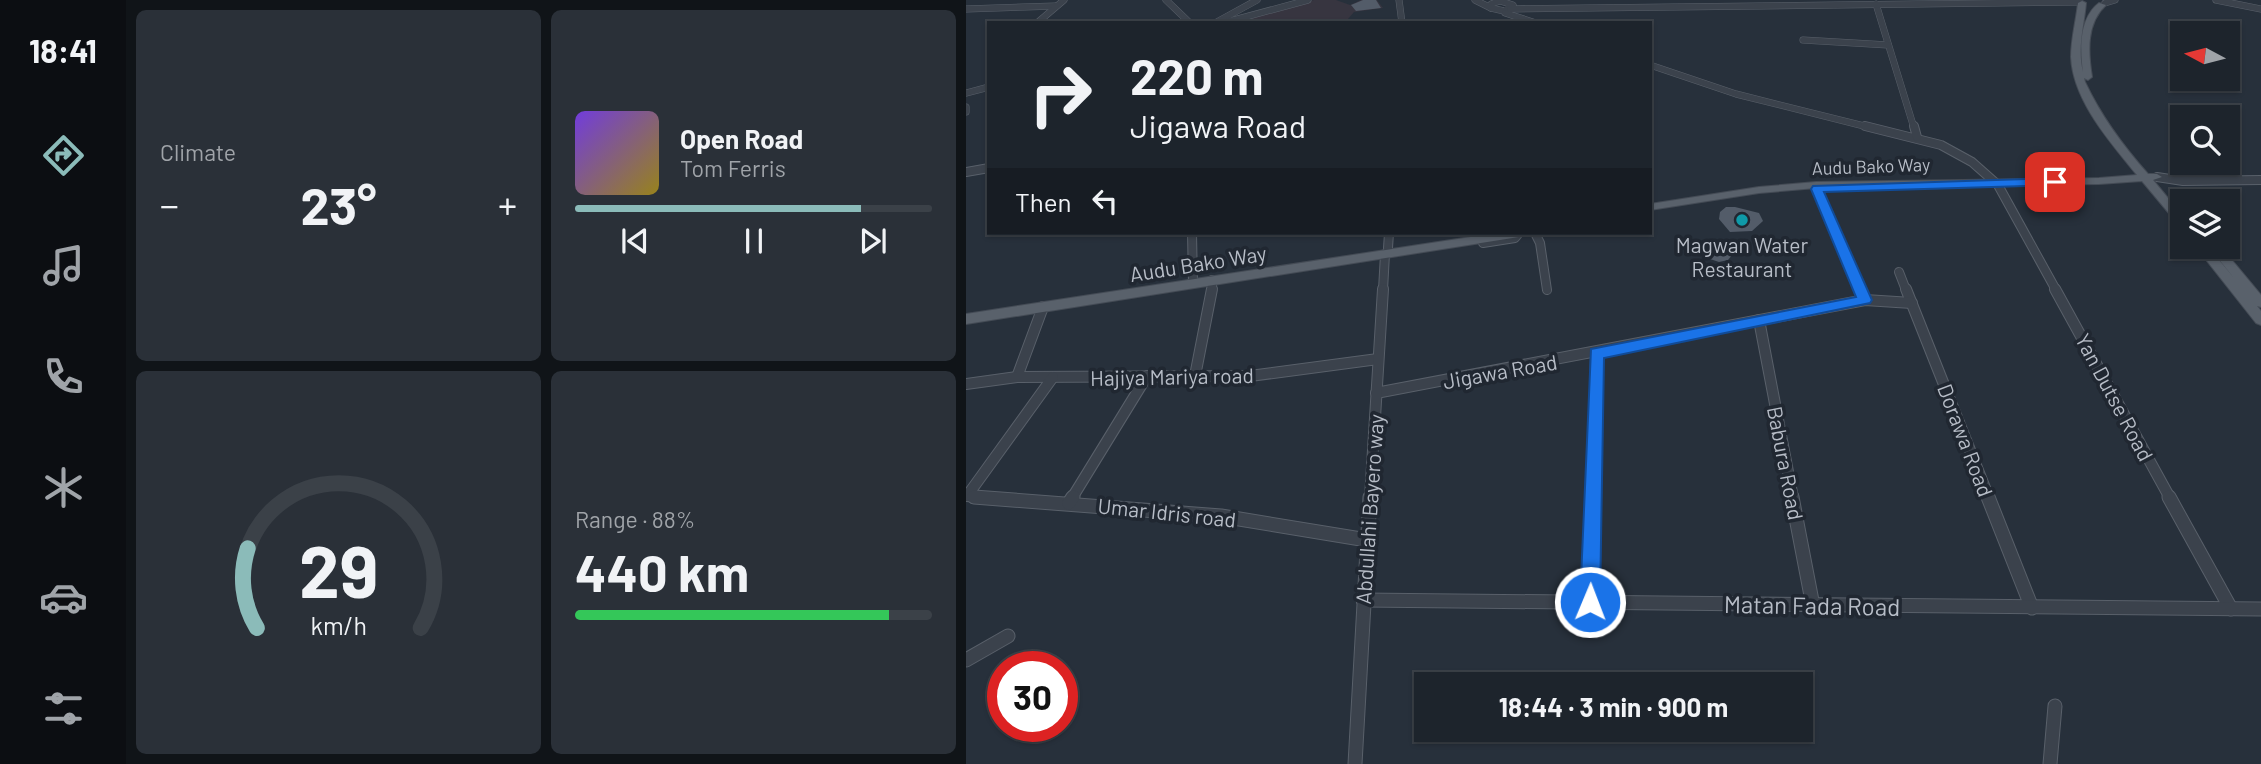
<!DOCTYPE html>
<meta charset="utf-8">
<style>
:root{--surface:#1d242c;--page:#2a3038;--text:#f1f3f6;--muted:#a0a4a9;--line:#3b4148;--accent:#8bbbb9}
body{margin:0;font-family:Barlow,sans-serif;background:var(--page);color:var(--text);height:100vh;display:flex;flex-direction:column;font-size:26px;white-space:nowrap}
*{box-sizing:border-box;margin:0}
p{font-size:23px;color:var(--muted)}
.icon{flex:none;width:38px;height:38px;fill:none;stroke:currentColor;stroke-width:2;stroke-linecap:round;stroke-linejoin:round}
.map{position:relative;flex:1;overflow:hidden}
.drawer{display:flex;flex-direction:column;gap:10px;padding:10px;background:#101418;width:840px}
.drawer>*{flex:none}
.guide{position:absolute;left:21px;top:21px;width:665px;height:214px;border-radius:0px;box-shadow:0 2px 5px #0004,0 0 0 2px var(--line);background:#1d242c;color:var(--text);overflow:hidden}
.needle{width:46px;rotate:277deg}
.tools{position:absolute;left:1204px;top:21px;display:grid;gap:14px}
.tools a{display:grid;place-items:center;width:70px;height:70px;border-radius:0px;background:var(--surface);box-shadow:0 2px 5px #0004,0 0 0 2px var(--line);font-size:35px}
.speed{position:absolute;left:21px;top:651px;display:flex;gap:14px;font-size:35px;font-weight:700;text-align:center}
.speed>*{display:grid;place-content:center;width:91px;height:91px;border-radius:50%;background:var(--surface);box-shadow:0 2px 5px #0004,0 0 0 2px var(--line);line-height:1}
.speed .limit{border:10px solid #d22;background:#fff;color:#111}
.pin{position:absolute;display:grid;place-items:center;width:60px;height:60px;color:#fff;margin:-30px;border-radius:14px;box-shadow:0 4px 10px #0006}
.me{position:absolute;width:77px;margin:-38px;rotate:1deg;stroke-linejoin:round;filter:drop-shadow(0 0 5px #0008)}
.turn{display:flex;align-items:center;gap:24px;height:147px;padding:0 28px;font-size:32px}
.turn .icon{width:91px;height:91px;stroke-width:2.5}
.turn b{display:block;font-size:49px;line-height:60px}
.then{display:flex;align-items:center;height:66px;padding:0 28px;background:#0003;gap:14px;font-size:26px}
.big{font-size:52px;font-weight:700;line-height:1.1}
.drawer .widget{flex:1;display:flex;flex-direction:column;justify-content:center;gap:10px;min-width:0;padding:0 24px;border-radius:10px;background:var(--page)}
.drawer .dial{align-items:center;gap:0}
.dial svg{height:182px;overflow:visible;fill:none;stroke:var(--line);stroke-width:7;stroke-linecap:round;text-anchor:middle}
.dial text{fill:var(--text);stroke:none}
.song{display:flex;align-items:center;gap:21px}
.cover{width:84px;height:84px;border-radius:10px;background:linear-gradient(135deg,hsl(260 70% 55%),hsl(50 70% 35%))}
.played{height:7px;border-radius:4px;background:linear-gradient(90deg,var(--accent) 80%,var(--line) 80%)}
.keys{display:flex;justify-content:space-around;direction:ltr}
.heat{display:flex;justify-content:space-between;align-items:center;font-size:38px;direction:ltr}
.charge{height:10px;border-radius:5px;background:linear-gradient(90deg,#34c759 88%,var(--line) 0)}
.drawer .tiles{flex:1;display:grid;gap:10px;grid-template-columns:repeat(2,1fr)}
.trip{position:absolute;left:448px;top:672px;width:399px;height:70px;border-radius:0px;background:var(--surface);box-shadow:0 2px 5px #0004,0 0 0 2px var(--line);font-weight:700;line-height:70px;text-align:center}
main{display:flex;flex:1;min-height:0}
.dock{display:flex;flex-direction:column;width:126px;justify-content:space-around;align-items:center;background:#0c0e12;color:var(--muted)}
.dock .icon{width:49px;height:49px}
.dock .selected{color:var(--accent)}
.dock b{font-size:32px;color:var(--text)}
.map>svg:first-child{display:block}
.medical{fill:#373540}
.building{fill:#535c69}
.lines{fill:none;stroke-linecap:round;stroke-linejoin:round}
.minor-far3-casing{stroke:#59606a;stroke-width:7}
.minor-far2-casing{stroke:#59606a;stroke-width:10}
.minor-far1-casing{stroke:#59606a;stroke-width:12}
.minor-casing{stroke:#59606a;stroke-width:15}
.major-casing{stroke:#444b55;stroke-width:2}
.minor-far3{stroke:#3b424c;stroke-width:6}
.minor-far2{stroke:#3b424c;stroke-width:8}
.minor-far1{stroke:#3b424c;stroke-width:10}
.minor{stroke:#3b424c;stroke-width:13}
.major{fill:#59616b;fill-rule:evenodd}
.route{fill:#1a73e8;stroke:#114b97;stroke-width:2}
.culture-dot{fill:#0f9aa8;stroke:#202731;stroke-width:2.5}
.labels{text-anchor:middle;dominant-baseline:central;stroke-width:7;stroke-linejoin:round;paint-order:stroke}
.far-street-label{font-size:18px;fill:#b7bdc7;stroke:#202731}
.poi-label{font-size:21px;fill:#b7bdc7;stroke:#202731}
.street-label{font-size:21px;fill:#b7bdc7;stroke:#202731}
.near-street-label{font-size:24px;fill:#b7bdc7;stroke:#202731}
</style>
<main>
<nav class="dock">
<b>18:41</b>
<svg class="icon selected" aria-label="directions" viewBox="0 0 24 24"><path d="M12 3l9 9-9 9-9-9zM9 14v-3h6M13 9l2 2-2 2"/></svg>
<svg class="icon" aria-label="music" viewBox="0 0 24 24"><path d="M9 18V5l10-2v13"/><circle cx="6" cy="18" r="3"/><circle cx="16" cy="16" r="3"/></svg>
<svg class="icon" aria-label="phone" viewBox="0 0 24 24"><path d="M5 4h4l2 5-3 2q2 4 5 5l2-3 5 2v4C11 20 4 13 5 4z"/></svg>
<svg class="icon" aria-label="climate" viewBox="0 0 24 24"><path d="M12 3v18M4 7l16 10M4 17L20 7"/></svg>
<svg class="icon" aria-label="car" viewBox="0 0 24 24"><path d="M5 17H2v-5l4-1 3-4h7l3 4 3 1v5h-3M9 17h6M6 11h13"/><circle cx="7" cy="17" r="2"/><circle cx="17" cy="17" r="2"/></svg>
<svg class="icon" aria-label="filters" viewBox="0 0 24 24"><path d="M4 7h16M4 17h16"/><circle cx="9" cy="7" r="2"/><circle cx="15" cy="17" r="2"/></svg>
</nav>
<section class="drawer">
<div class="tiles">
<div class="widget"><p>Climate</p>
<div class="heat"><a>−</a><b class="big">23°</b><a>+</a></div>
</div>
<div class="widget">
<div class="song"><i class="cover"></i><div><b>Open Road</b><p>Tom Ferris</p></div></div>
<div class="played"></div>
<div class="keys"><svg class="icon" aria-label="previous" viewBox="0 0 24 24"><path d="M18 5L8 12l10 7zM5 5v14"/></svg><svg class="icon" aria-label="pause" viewBox="0 0 24 24"><path d="M8 5v14M16 5v14"/></svg><svg class="icon" aria-label="next" viewBox="0 0 24 24"><path d="M6 5l10 7-10 7zM19 5v14"/></svg></div>
</div>
<div class="widget dial"><svg viewBox="0 0 100 80">
<path d="M14 69A42 42 0 1 1 86 69"/>
<path d="M14 69A42 42 0 0 1 10 34" stroke="#8bbbb9"/>
<text x="50" y="56" font-size="32" font-weight="700">29</text>
<text x="50" y="72" font-size="11">km/h</text>
</svg></div>
<div class="widget"><p>Range · 88%</p><b class="big">440 km</b><div class="charge"></div></div>
</div>
</section>
<div class="map">
<svg width="1295" height="764" viewBox="0 0 1295 764">
<rect width="100%" height="100%" fill="#27303b"/>
<path class="medical" d="M348,0H370L384,5L395,0H411L417,8L388,12L382,19L394,23H262Z"/>
<g class="building">
<path d="M397,0H410L415,8L390,11L385,5Z"/>
<path d="M769,207L793,213L797,221L786,231L764,232L753,219L754,212L760,207Z"/>
<path d="M752,244L764,248L767,254L762,260L753,262L744,259L740,254L741,249Z"/>
</g>
<g class="lines">
<g class="minor-far3-casing">
<g id="minor-far3">
<path d="M200,0L224,23"/>
<path d="M433,0L436,23"/>
<path d="M509,0L525,8"/>
<path d="M1250,0L1295,9"/>
<path d="M534,1L547,5L538,11L525,8V4Z"/>
<path d="M1139,3L1149,0"/>
<path d="M910,4L948,128"/>
<path d="M0,9L90,6"/>
<path d="M544,9L1113,2"/>
<path d="M539,13L570,23"/>
<path d="M71,23L98,0"/>
<path d="M249,23L291,0"/>
<path d="M257,23L342,0"/>
<path d="M837,40L922,45"/>
<path d="M684,65L770,94L906,128"/>
<path d="M0,93L23,87"/>
<path d="M0,107V112"/>
</g>
</g>
<g class="minor-far2-casing">
<g id="minor-far2">
<path d="M899,126L975,145L1006,162L1032,185L1090,290"/>
<path d="M948,126L951,137"/>
<path d="M0,172L23,168"/>
<path d="M1191,177L1217,181L1295,180"/>
<path d="M851,189L895,290"/>
<path d="M226,233L227,283"/>
<path d="M569,233L574,243L581,290"/>
<path d="M517,243L549,238L553,233"/>
<path d="M422,248L423,233"/>
<path d="M933,272L940,290"/>
<path d="M246,290V280"/>
<path d="M417,290L419,254"/>
</g>
</g>
<g class="minor-far1-casing">
<g id="minor-far1">
<path d="M894,289L899,300"/>
<path d="M940,289L1023,498"/>
<path d="M1089,289L1204,498"/>
<path d="M793,320L827,498"/>
<path d="M229,376L246,289"/>
<path d="M51,377L77,307"/>
<path d="M0,384L51,377L284,376L412,359"/>
<path d="M410,393L899,300L946,303"/>
<path d="M0,496L30,498"/>
<path d="M1,496L87,377"/>
<path d="M106,498L181,376"/>
<path d="M404,498L417,289"/>
<path d="M626,498L630,353"/>
</g>
</g>
<g class="minor-casing">
<g id="minor">
<path d="M8,497L255,516L401,540"/>
<path d="M826,497L847,606"/>
<path d="M1022,497L1066,608"/>
<path d="M1203,497L1265,609"/>
<path d="M103,503L107,497"/>
<path d="M397,600L1295,609"/>
<path d="M624,602L627,497"/>
<path d="M0,660L42,636"/>
<path d="M389,764L404,497"/>
<path d="M1084,764L1089,706"/>
</g>
</g>
<g class="major-casing">
<g id="major">
<path d="M1116,1L1120,3C1118,26 1111,49 1117,72C1114,49 1113,18 1133,3L1140,5C1120,23 1122,52 1126,77L1122,80L1118,78L1119,82C1135,116 1157,146 1182,174H1191L1196,177L1187,180L1216,215V225L1212,224L1176,181L1133,184L850,188L793,193L684,210V204L793,187L850,182L1133,178L1171,175C1145,143 1107,101 1105,57C1105,39 1110,21 1112,3Z"/>
<path d="M531,233H559L553,237L0,324V314Z"/>
<path d="M1230,247H1242L1268,278L1243,247H1255L1295,295V307L1291,306L1295,311V325L1290,323Z"/>
</g>
</g>
<use href="#minor-far3" class="minor-far3"/>
<use href="#minor-far2" class="minor-far2"/>
<use href="#minor-far1" class="minor-far1"/>
<use href="#minor" class="minor"/>
<use href="#major" class="major"/>
</g>
<path class="route" d="M1089,178L1093,179V185L858,192L906,300L904,303L638,358L634,602L631,609L624,612L617,609L614,602L625,349L890,297L845,189L847,186Z"/>
<circle class="culture-dot" cx="776" cy="220" r="7"/>
<g class="labels">
<g class="far-street-label">
<text transform="translate(905 166) rotate(-2)">Audu Bako Way</text>
</g>
<g class="poi-label">
<text x="776" y="244">Magwan Water<tspan x="776" dy="24">Restaurant</tspan></text>
</g>
<g class="street-label">
<text transform="translate(232 263) rotate(-9)">Audu Bako Way</text>
<text transform="translate(534 371) rotate(-10)">Jigawa Road</text>
<text transform="translate(206 376) rotate(-1)">Hajiya Mariya road</text>
<text transform="translate(1149 397) rotate(62)">Yan Dutse Road</text>
<text transform="translate(1000 440) rotate(69)">Dorawa Road</text>
<text transform="translate(820 463) rotate(79)">Babura Road</text>
<text transform="translate(403 509) rotate(-86)">Abdullahi Bayero way</text>
<text transform="translate(201 512) rotate(6)">Umar Idris road</text>
</g>
<g class="near-street-label">
<text transform="translate(846 605) rotate(1)">Matan Fada Road</text>
</g>
</g>
</svg>
<div class="tools">
<a><svg class="needle" viewBox="-14 -14 28 28"><path d="M0-13l5 13h-10z" fill="#e53935"/><path d="M0 13l5-13h-10z" fill="#a0a4a9"/></svg></a>
<a><svg class="icon" aria-label="search" viewBox="0 0 24 24"><circle cx="10" cy="10" r="6"/><path d="M15 15l6 6"/></svg></a>
<a><svg class="icon" aria-label="layers" viewBox="0 0 24 24"><path d="M12 4l9 5-9 5-9-5zM3 14l9 5 9-5"/></svg></a>
</div>
<div class="speed"><div class="limit">30</div></div>
<div class="pin" style="left:1089px;top:182px;background:#d93025"><svg class="icon" aria-label="arrive" viewBox="0 0 24 24"><path d="M6 21V4h12l-3 4 3 4H6"/></svg></div>
<svg class="me" style="left:624px;top:602px" viewBox="-20 -20 40 40"><circle r="17" fill="#1a73e8" stroke="#fff" stroke-width="3"/><path d="M0-11L8 9 0 5-8 9z" fill="#fff"/></svg>
<div class="trip">18:44 · 3 min · 900 m</div>
<div class="guide">
<div class="turn"><svg class="icon" aria-label="right" viewBox="0 0 24 24"><path d="M7 20v-9h11M14 6l5 5-5 5"/></svg><div><b>220 m</b>Jigawa Road</div></div>
<div class="then">Then<svg class="icon" aria-label="left" viewBox="0 0 24 24"><path d="M17 20v-9H6M10 6l-5 5 5 5"/></svg></div>
</div>
</div>
</main>
